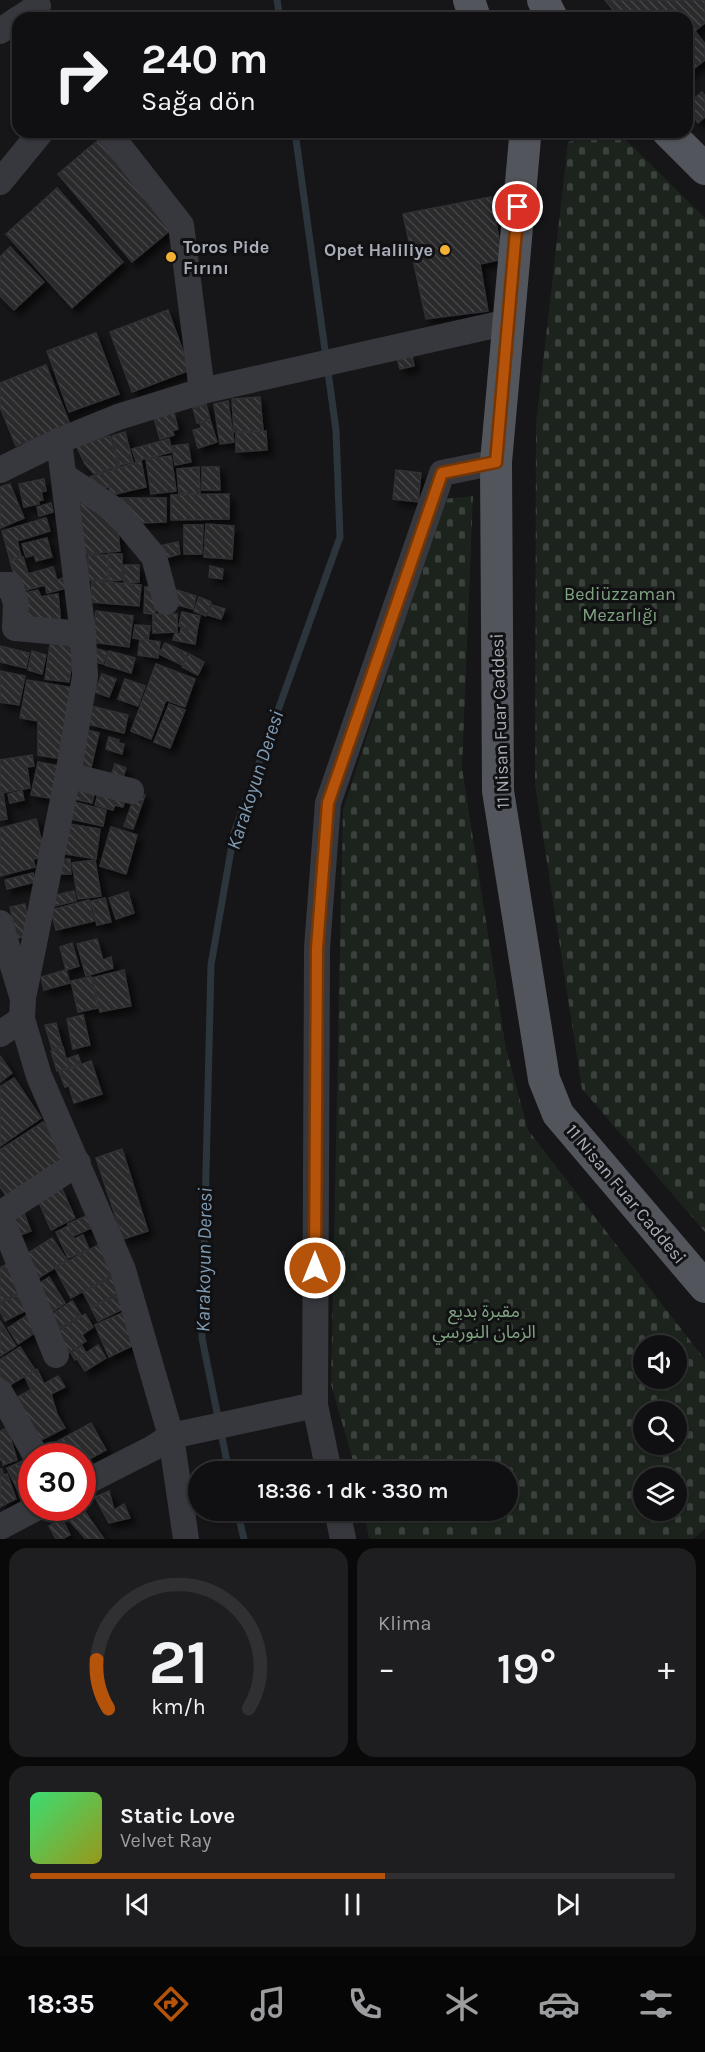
<!DOCTYPE html>
<html lang="tr">
<meta charset="utf-8">
<style>
:root{--surface:#101012;--page:#1e1e20;--text:#f1f3f6;--muted:#9c9d9f;--line:#303032;--accent:#b45309}
body{margin:0;font-family:Karla,"Noto Sans Arabic",sans-serif;background:var(--page);color:var(--text);height:100vh;display:flex;flex-direction:column;font-size:22px;white-space:nowrap}
*{box-sizing:border-box;margin:0}
p{font-size:20px;color:var(--muted)}
.icon{flex:none;width:33px;height:33px;fill:none;stroke:currentColor;stroke-width:2;stroke-linecap:round;stroke-linejoin:round}
.map{position:relative;height:1539px;overflow:hidden}
.details{display:flex;flex-direction:column;gap:9px;padding:9px;background:#09090a;flex:1}
.details>*{flex:none}
.hud{position:absolute;left:12px;top:12px;width:681px;height:126px;border-radius:18px;box-shadow:0 2px 4px #0004,0 0 0 2px var(--line);background:#101012;color:var(--text);overflow:hidden}
.controls{position:absolute;left:633px;top:1335px;display:grid;gap:12px}
.controls a{display:grid;place-items:center;width:54px;height:54px;border-radius:50%;background:var(--surface);box-shadow:0 2px 4px #0004,0 0 0 2px var(--line);font-size:30px}
.speed{position:absolute;left:18px;top:1443px;display:flex;gap:12px;font-size:30px;font-weight:700;text-align:center}
.speed>*{display:grid;place-content:center;width:78px;height:78px;border-radius:50%;background:var(--surface);box-shadow:0 2px 4px #0004,0 0 0 2px var(--line);line-height:1}
.speed .limit{border:9px solid #d22;background:#fff;color:#111}
.pin{position:absolute;display:grid;place-items:center;width:51px;height:51px;color:#fff;margin:-26px;border:3px solid #fff;border-radius:50%;box-shadow:0 2px 6px #0007}
.me{position:absolute;width:66px;margin:-33px;rotate:0deg;stroke-linejoin:round;filter:drop-shadow(0 0 4px #0008)}
.turn{display:flex;align-items:center;gap:21px;height:126px;padding:0 30px;font-size:27px}
.turn .icon{width:78px;height:78px;stroke-width:2.5}
.turn b{display:block;font-size:42px;line-height:51px}
.big{font-size:45px;font-weight:600;line-height:1.1}
.details .widget{flex:1;display:flex;flex-direction:column;justify-content:center;gap:9px;min-width:0;padding:0 21px;border-radius:18px;background:var(--page)}
.details .dial{align-items:center;gap:0}
.dial svg{height:156px;overflow:visible;fill:none;stroke:var(--line);stroke-width:7;stroke-linecap:round;text-anchor:middle}
.dial text{fill:var(--text);stroke:none}
.song{display:flex;align-items:center;gap:18px}
.cover{width:72px;height:72px;border-radius:9px;background:linear-gradient(135deg,hsl(140 70% 55%),hsl(60 70% 35%))}
.played{height:6px;border-radius:3px;background:linear-gradient(90deg,var(--accent) 55%,var(--line) 55%)}
.keys{display:flex;justify-content:space-around;direction:ltr}
.heat{display:flex;justify-content:space-between;align-items:center;font-size:33px;direction:ltr}
.details .tiles{flex:1;display:grid;gap:9px;grid-template-columns:1fr 1fr}
.widget:last-child{grid-column:span 2}
.trip{position:absolute;left:188px;top:1461px;width:330px;height:60px;border-radius:30px;background:var(--surface);box-shadow:0 2px 4px #0004,0 0 0 2px var(--line);font-weight:600;line-height:60px;text-align:center}
.dock{display:flex;height:96px;justify-content:space-around;align-items:center;background:#060607;color:var(--muted)}
.dock .icon{width:42px;height:42px}
.dock .active{color:var(--accent)}
.dock b{font-size:27px;color:var(--text)}
.map>svg:first-child{display:block}
.cemetery{fill:url(#cemetery-stones);fill-rule:evenodd}
.lines{fill:none;stroke-linecap:round;stroke-linejoin:round}
.stream{stroke:#2c353c;stroke-width:7}
.building{fill:url(#building-back-hatch);stroke:#303034;stroke-width:1.5;filter:url(#shadow)}
.minor{stroke:#37383d;stroke-width:26}
.major{stroke:#53555c;stroke-width:32}
.route-casing{stroke:#753606;stroke-width:15}
.route{stroke:#b45309;stroke-width:10}
.poi-dot{fill:#f2b134;stroke:#111113;stroke-width:2}
.labels{text-anchor:middle;dominant-baseline:central;stroke-width:6;stroke-linejoin:round;paint-order:stroke}
.poi-label{font-size:18px;font-weight:bold;fill:#a8adb8;stroke:#111113;text-anchor:start}
.park-label{font-size:18px;fill:#7fa381;stroke:#111113}
.street-label{font-size:18px;fill:#a8adb8;stroke:#111113}
.water-label{font-size:20px;font-style:italic;fill:#7f9bb3;stroke:#111113}
</style>
<div class="map">
<svg width="705" height="1539" viewBox="0 0 705 1539">
<defs>
<pattern id="cemetery-stones" width="16" height="16" patternUnits="userSpaceOnUse" patternTransform="scale(1.5)"><rect width="16" height="16" fill="#1c231d"/><path d="M2 7V4a2 2 0 0 1 4 0v3zM10 15v-3a2 2 0 0 1 4 0v3z" fill="#3a403c"/></pattern>
<pattern id="building-back-hatch" width="6" height="6" patternUnits="userSpaceOnUse" patternTransform="scale(1.5)"><rect width="6" height="6" fill="#29292c"/><path d="M-1 5l2 2M0 0l6 6M5-1l2 2" fill="none" stroke="#454548"/></pattern>
<filter id="shadow"><feDropShadow dx="5.5" dy="5.5" stdDeviation="3" flood-color="#0009"/></filter>
</defs>
<rect width="100%" height="100%" fill="#161618"/>
<g class="cemetery">
<path d="M602,132H618L705,218V1232L582,1089L535,784L536,425L568,142Z"/>
<path d="M473,496L462,768L506,1049L528,1130L705,1360V1529L693,1539H369L364,1511L507,1510V1472L356,1471L331,1384L343,810L444,499ZM644,1346H676V1378H644ZM644,1412H676V1444H644ZM644,1478H676V1510H644Z"/>
</g>
<g class="lines">
<g class="stream">
<path d="M277,0L280,18"/>
<path d="M229,1472L202,1338L211,965L234,833L340,537L336,430L295,132"/>
<path d="M237,1510L244,1539"/>
</g>
</g>
<g class="building">
<path d="M605,0H705V23L695,31L705,44V60L687,74V18H619Z"/>
<path d="M702,92L705,96V117L698,123L687,108V104Z"/>
<path d="M104,135L179,223L132,262L58,174Z"/>
<path d="M57,188L123,262L72,308L6,234Z"/>
<path d="M491,197L503,259L480,264L488,311L426,319L403,214Z"/>
<path d="M10,247L44,282L14,310L0,296V257Z"/>
<path d="M168,310L190,370L132,392L110,332Z"/>
<path d="M96,333L119,394L69,412L47,351Z"/>
<path d="M412,355L414,366L400,369L397,358Z"/>
<path d="M46,365L70,424L16,446L0,407V383Z"/>
<path d="M260,397L263,430L234,432L232,399Z"/>
<path d="M228,401L234,442L220,444L214,404Z"/>
<path d="M206,404L210,419L197,423L193,408Z"/>
<path d="M174,413L178,429L172,431L174,435L160,439L154,418Z"/>
<path d="M210,420L217,442L198,448L193,430L201,428L200,423Z"/>
<path d="M266,431L267,450L236,452V433Z"/>
<path d="M125,432L133,462L120,465L112,436Z"/>
<path d="M110,436L119,466L94,474L85,464L76,445Z"/>
<path d="M169,439L172,452L136,461L132,449Z"/>
<path d="M188,444L191,462L175,465L172,446Z"/>
<path d="M171,456L176,491L151,494L146,459Z"/>
<path d="M141,461L146,487L111,495L109,487L100,489L90,477Z"/>
<path d="M199,467L200,493L179,494L177,469Z"/>
<path d="M202,467H219L220,490H202Z"/>
<path d="M396,470L421,473L418,502L393,499Z"/>
<path d="M44,479L46,491L41,492L43,500L38,501L39,504L24,507L19,484Z"/>
<path d="M10,484L24,518L0,528V487Z"/>
<path d="M229,494V519L171,520V495Z"/>
<path d="M121,498H166V522L136,523Z"/>
<path d="M51,503L53,512L39,516L37,507Z"/>
<path d="M87,503L117,522L120,551L86,554V549L81,550L77,504Z"/>
<path d="M46,518L50,531L17,541L21,556L10,560L2,531Z"/>
<path d="M206,524L234,526L232,559L204,557Z"/>
<path d="M184,525H203L202,554H184Z"/>
<path d="M47,538L52,557L36,561L34,555L26,557L22,544Z"/>
<path d="M178,542L180,554L162,559L159,546Z"/>
<path d="M108,554H122V580L109,581Z"/>
<rect x="88" y="555" width="20" height="25"/>
<path d="M23,557L28,574L53,567L57,580L64,578L67,588L47,593L45,585L19,592L10,561Z"/>
<path d="M124,565H139V582L124,583Z"/>
<path d="M210,566L223,569L222,579L209,577Z"/>
<path d="M92,581L141,585L139,606L90,602Z"/>
<path d="M145,587H155V614L144,613Z"/>
<path d="M38,590L41,597L58,594L61,625L23,623L19,594Z"/>
<path d="M177,590L196,596L193,609L173,604Z"/>
<path d="M199,597L211,602L206,616L194,611Z"/>
<path d="M212,605L225,609L221,619L208,615Z"/>
<path d="M96,611L133,616L129,647L92,642Z"/>
<path d="M182,612L200,616L197,630L179,626Z"/>
<path d="M153,614H177V632L153,633Z"/>
<path d="M135,625L150,626L148,640L133,638Z"/>
<path d="M181,628L197,631L195,644L173,640L175,633L180,634Z"/>
<path d="M51,638L75,642L69,682L45,679Z"/>
<path d="M140,639L160,642L158,658L138,655Z"/>
<path d="M165,643L187,653L182,665L159,654Z"/>
<path d="M0,646L29,653L26,668L0,662Z"/>
<path d="M94,648L107,652L103,664L90,660Z"/>
<path d="M32,651L46,655L42,674L28,670Z"/>
<path d="M109,651L135,658L131,673L105,665Z"/>
<path d="M189,654L204,662L198,675L182,667Z"/>
<path d="M156,664L195,679L185,707L166,700L151,739L131,731Z"/>
<path d="M0,671L25,676L19,705L0,702Z"/>
<path d="M102,674L116,679L109,697L95,692Z"/>
<path d="M125,679L145,686L138,706L118,699Z"/>
<path d="M27,680L74,688L61,759L38,755V721L20,718Z"/>
<path d="M169,704L185,710L170,748L154,742Z"/>
<path d="M91,706L128,715L124,733L87,724Z"/>
<path d="M87,730L99,733L90,772L77,769Z"/>
<path d="M109,737L119,740L118,743L124,744L122,754L106,749Z"/>
<path d="M32,755L34,766L27,767L30,788L0,793V760Z"/>
<path d="M38,762L60,766L54,799L31,795Z"/>
<path d="M115,764L126,768L120,786L109,782Z"/>
<path d="M74,784L95,790L92,803L70,798Z"/>
<path d="M99,790L126,796L123,807L115,805L113,810L95,805Z"/>
<path d="M22,791L24,800L10,803L8,794Z"/>
<path d="M136,792L145,795L133,829L124,826Z"/>
<path d="M3,793L7,819L0,820V794Z"/>
<path d="M70,801L106,810L103,826L66,818Z"/>
<path d="M36,819L42,843L38,858L33,859L35,867L0,876V828Z"/>
<path d="M63,823L100,829L96,859L59,853Z"/>
<path d="M111,827L137,835L126,874L100,866Z"/>
<path d="M70,859L71,874H54L53,860Z"/>
<path d="M95,860L101,896L78,899L72,863Z"/>
<path d="M33,873L35,882L7,889L5,880Z"/>
<path d="M74,891L76,901L54,906L52,896Z"/>
<path d="M128,892L134,913L116,919L109,898Z"/>
<path d="M105,898L111,922L97,925L91,901Z"/>
<path d="M89,900L94,921L56,930L51,910Z"/>
<path d="M25,904L32,935L17,938L10,907Z"/>
<path d="M97,939L103,960L111,957L113,968L86,976L77,944Z"/>
<path d="M72,943L79,966L66,970L60,947Z"/>
<path d="M66,970L70,983L44,990L41,977Z"/>
<path d="M124,970L131,1006L100,1012L92,978Z"/>
<path d="M91,977L98,1008L78,1012L71,981Z"/>
<path d="M83,1015L90,1045L73,1049L67,1019Z"/>
<path d="M56,1023L62,1046L52,1049L45,1025Z"/>
<path d="M63,1047L66,1059L78,1055L81,1064L57,1071L51,1051Z"/>
<path d="M0,1056L12,1073L0,1082Z"/>
<path d="M91,1061L102,1094L74,1103L69,1086L65,1087L59,1072Z"/>
<path d="M14,1078L41,1118L0,1146V1087Z"/>
<path d="M43,1122L69,1161L10,1201L0,1187V1150Z"/>
<path d="M122,1149L148,1231L123,1239L96,1158Z"/>
<path d="M62,1189L75,1218L51,1230L38,1200Z"/>
<path d="M23,1211L31,1231L14,1237L6,1217Z"/>
<path d="M93,1213L98,1225L73,1236L68,1224Z"/>
<path d="M68,1226L74,1239L83,1235L89,1249L68,1258L56,1232Z"/>
<path d="M52,1238L67,1260L37,1279L22,1257Z"/>
<path d="M102,1243L118,1272L71,1298L55,1268Z"/>
<path d="M13,1261L20,1292L0,1302V1268Z"/>
<path d="M49,1277L65,1303L50,1313L34,1287Z"/>
<path d="M113,1277L120,1292L91,1307L83,1292Z"/>
<path d="M21,1293L29,1309L5,1321L0,1311V1304Z"/>
<path d="M118,1295L125,1308L98,1321L91,1308Z"/>
<path d="M72,1301L81,1315L57,1330L48,1317Z"/>
<path d="M129,1310L140,1342L109,1357L95,1325Z"/>
<path d="M29,1314L39,1330L18,1344L8,1328Z"/>
<path d="M85,1314L93,1327L82,1335L86,1341L68,1353L56,1333Z"/>
<path d="M0,1321L16,1346L0,1356Z"/>
<path d="M98,1345L106,1358L85,1371L77,1359Z"/>
<path d="M82,1346L86,1353L75,1360L71,1353Z"/>
<path d="M20,1347L35,1370L5,1388L0,1380V1360Z"/>
<path d="M37,1369L44,1384L58,1376L65,1387L51,1394L57,1414L65,1428L37,1442L13,1399L31,1390L25,1377Z"/>
<path d="M91,1423L106,1450L82,1463V1456H52L47,1447Z"/>
<path d="M10,1427L14,1438L11,1440L17,1460L3,1465L2,1460H0V1431Z"/>
<path d="M33,1456L32,1488L19,1493L7,1468Z"/>
<path d="M1,1468L4,1475L7,1474L16,1499L0,1507Z"/>
<path d="M109,1491L114,1510L124,1504L130,1518L109,1523L95,1497Z"/>
<path d="M83,1509L104,1539H86L66,1517Z"/>
<path d="M62,1519L70,1535L62,1539H56L49,1526Z"/>
</g>
<g class="lines">
<g class="minor">
<path d="M20,18L38,6"/>
<path d="M0,31L18,19"/>
<path d="M108,132L181,225L202,391"/>
<path d="M0,182L41,132"/>
<path d="M0,470L59,441L118,417L202,391L508,322"/>
<path d="M64,476L115,510L154,557L166,602"/>
<path d="M0,585H10L16,603L15,628L83,634"/>
<path d="M68,775L131,791"/>
<path d="M0,923L23,999L22,1019L39,1076L123,1270L171,1436L186,1539"/>
<path d="M24,993L68,775L85,676L83,634L59,441"/>
<path d="M0,1034L22,1019"/>
<path d="M0,1214L78,1163"/>
<path d="M0,1215L56,1355"/>
<path d="M0,1392L36,1456"/>
<path d="M329,1472L315,1405L317,948L328,803L442,473L496,462"/>
<path d="M82,1484L153,1448L171,1436L315,1405"/>
<path d="M337,1510L343,1539"/>
<path d="M0,1527L36,1508"/>
</g>
<g class="major">
<path d="M469,0L475,18"/>
<path d="M543,0L552,18"/>
<path d="M523,132L525,138L496,462L498,791L544,1079L558,1114L705,1287"/>
<path d="M668,132L705,169"/>
</g>
</g>
<g class="lines">
<g class="route-casing">
<path id="route" d="M315,1268L317,948L328,803L442,473L496,462L518,207"/>
</g>
<use href="#route" class="route"/>
</g>
<g class="poi-dot">
<circle cx="445" cy="250" r="6"/>
<circle cx="171" cy="257" r="6"/>
</g>
<g class="labels">
<g class="poi-label">
<text x="183" y="247">Toros Pide<tspan x="183" dy="21">Fırını</tspan></text>
<text x="433" y="250" text-anchor="end">Opet Haliliye</text>
</g>
<g class="park-label">
<text x="620" y="594">Bediüzzaman<tspan x="620" dy="21">Mezarlığı</tspan></text>
<text x="484" y="1311">مقبرة بديع<tspan x="484" dy="21">الزمان النورسي</tspan></text>
</g>
<g class="street-label">
<text transform="translate(500 721) rotate(-92)">11 Nisan Fuar Caddesi</text>
<text transform="translate(626 1194) rotate(50)">11 Nisan Fuar Caddesi</text>
</g>
<g class="water-label">
<text transform="translate(255 780) rotate(-72)">Karakoyun Deresi</text>
<text transform="translate(204 1260) rotate(-89)">Karakoyun Deresi</text>
</g>
</g>
</svg>
<div class="controls">
<a><svg class="icon" aria-label="sound" viewBox="0 0 24 24"><path d="M4 9h4l5-4v14l-5-4H4zM17 9q2 3 0 6"/></svg></a>
<a><svg class="icon" aria-label="search" viewBox="0 0 24 24"><circle cx="10" cy="10" r="6"/><path d="M15 15l6 6"/></svg></a>
<a><svg class="icon" aria-label="layers" viewBox="0 0 24 24"><path d="M12 4l9 5-9 5-9-5zM3 14l9 5 9-5"/></svg></a>
</div>
<div class="speed"><div class="limit">30</div></div>
<div class="pin" style="left:518px;top:207px;background:#d93025"><svg class="icon" aria-label="arrive" viewBox="0 0 24 24"><path d="M6 21V4h12l-3 4 3 4H6"/></svg></div>
<svg class="me" style="left:315px;top:1268px" viewBox="-20 -20 40 40"><circle r="17" fill="#b45309" stroke="#fff" stroke-width="3"/><path d="M0-11L8 9 0 5-8 9z" fill="#fff"/></svg>
<div class="trip">18:36 · 1 dk · 330 m</div>
<div class="hud">
<div class="turn"><svg class="icon" aria-label="right" viewBox="0 0 24 24"><path d="M7 20v-9h11M14 6l5 5-5 5"/></svg><div><b>240 m</b>Sağa dön</div></div>
</div>
</div>
<section class="details">
<div class="tiles">
<div class="widget dial"><svg viewBox="0 0 100 80">
<path d="M14 69A42 42 0 1 1 86 69"/>
<path d="M14 69A42 42 0 0 1 8 44" stroke="#b45309"/>
<text x="50" y="56" font-size="32" font-weight="700">21</text>
<text x="50" y="72" font-size="11">km/h</text>
</svg></div>
<div class="widget"><p>Klima</p>
<div class="heat"><a>−</a><b class="big">19°</b><a>+</a></div>
</div>
<div class="widget">
<div class="song"><i class="cover"></i><div><b>Static Love</b><p>Velvet Ray</p></div></div>
<div class="played"></div>
<div class="keys"><svg class="icon" aria-label="previous" viewBox="0 0 24 24"><path d="M18 5L8 12l10 7zM5 5v14"/></svg><svg class="icon" aria-label="pause" viewBox="0 0 24 24"><path d="M8 5v14M16 5v14"/></svg><svg class="icon" aria-label="next" viewBox="0 0 24 24"><path d="M6 5l10 7-10 7zM19 5v14"/></svg></div>
</div>
</div>
</section>
<nav class="dock">
<b>18:35</b>
<svg class="icon active" aria-label="directions" viewBox="0 0 24 24"><path d="M12 3l9 9-9 9-9-9zM9 14v-3h6M13 9l2 2-2 2"/></svg>
<svg class="icon" aria-label="music" viewBox="0 0 24 24"><path d="M9 18V5l10-2v13"/><circle cx="6" cy="18" r="3"/><circle cx="16" cy="16" r="3"/></svg>
<svg class="icon" aria-label="phone" viewBox="0 0 24 24"><path d="M5 4h4l2 5-3 2q2 4 5 5l2-3 5 2v4C11 20 4 13 5 4z"/></svg>
<svg class="icon" aria-label="climate" viewBox="0 0 24 24"><path d="M12 3v18M4 7l16 10M4 17L20 7"/></svg>
<svg class="icon" aria-label="car" viewBox="0 0 24 24"><path d="M5 17H2v-5l4-1 3-4h7l3 4 3 1v5h-3M9 17h6M6 11h13"/><circle cx="7" cy="17" r="2"/><circle cx="17" cy="17" r="2"/></svg>
<svg class="icon" aria-label="filters" viewBox="0 0 24 24"><path d="M4 7h16M4 17h16"/><circle cx="9" cy="7" r="2"/><circle cx="15" cy="17" r="2"/></svg>
</nav>
